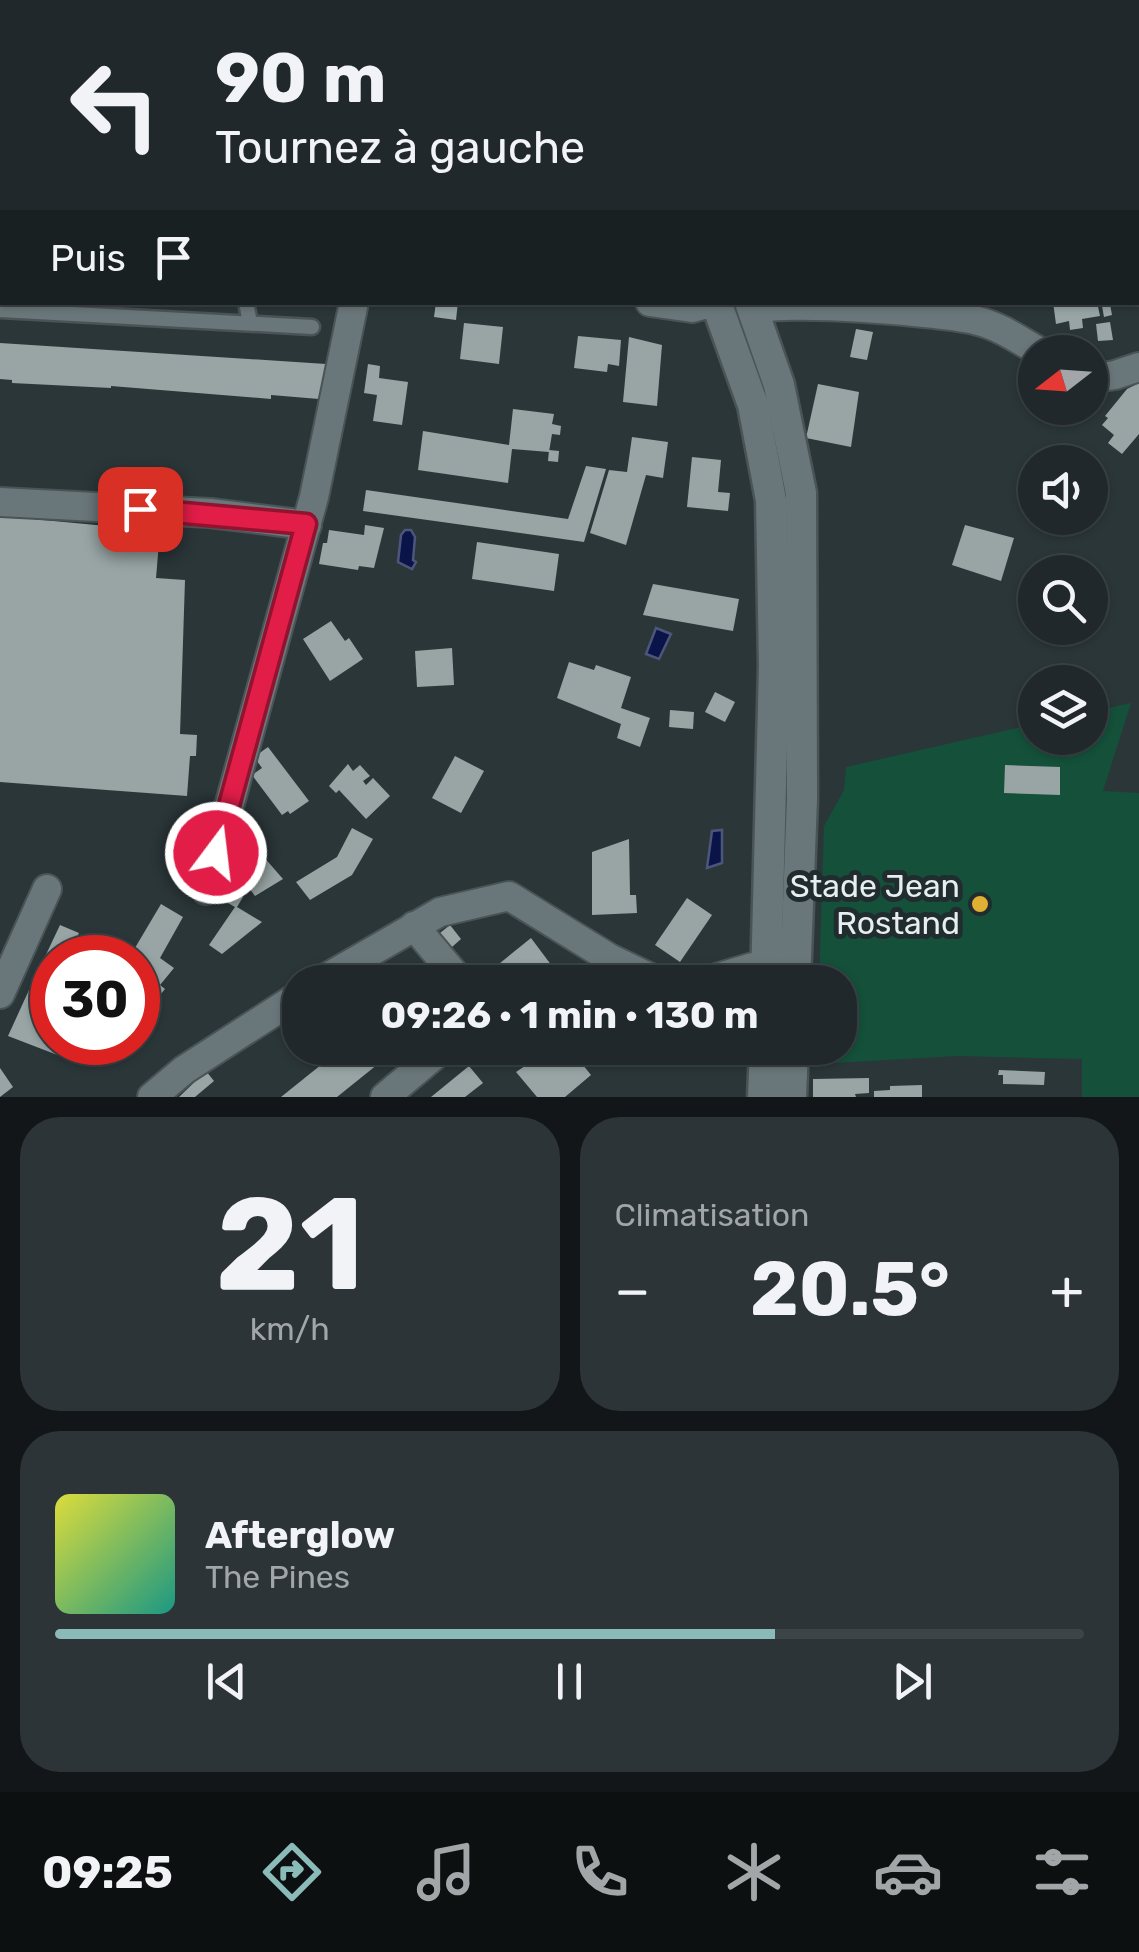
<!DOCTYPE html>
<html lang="fr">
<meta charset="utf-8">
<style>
:root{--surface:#20282b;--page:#2d3437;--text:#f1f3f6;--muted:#a2a6a9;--line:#3d4447;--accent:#8bbbb9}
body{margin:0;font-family:Rubik,sans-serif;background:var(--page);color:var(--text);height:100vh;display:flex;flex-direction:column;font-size:38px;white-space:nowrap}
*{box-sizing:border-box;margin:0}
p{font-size:32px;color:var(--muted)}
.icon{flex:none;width:55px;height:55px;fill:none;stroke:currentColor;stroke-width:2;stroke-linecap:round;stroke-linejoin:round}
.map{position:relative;height:1097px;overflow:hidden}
.side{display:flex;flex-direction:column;gap:20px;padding:20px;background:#121618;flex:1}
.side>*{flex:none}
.hud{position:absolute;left:0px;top:0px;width:1140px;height:305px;box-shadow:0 2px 8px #0004,0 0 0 2px var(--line);background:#20282b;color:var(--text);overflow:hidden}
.needle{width:65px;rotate:253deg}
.fabs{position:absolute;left:1018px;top:335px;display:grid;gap:20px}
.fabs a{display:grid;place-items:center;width:90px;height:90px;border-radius:50%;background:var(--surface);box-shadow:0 2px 8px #0004,0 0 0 2px var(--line);font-size:50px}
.speed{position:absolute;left:30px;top:935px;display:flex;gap:20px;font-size:50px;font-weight:700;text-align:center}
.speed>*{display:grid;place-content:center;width:130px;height:130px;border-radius:50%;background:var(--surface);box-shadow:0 2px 8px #0004,0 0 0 2px var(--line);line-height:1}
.speed .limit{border:15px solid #d22;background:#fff;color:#111}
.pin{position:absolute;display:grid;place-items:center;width:85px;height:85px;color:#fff;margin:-42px;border-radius:20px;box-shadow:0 5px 15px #0006}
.me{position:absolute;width:110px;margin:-55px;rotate:15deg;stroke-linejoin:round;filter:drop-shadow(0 0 8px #0008)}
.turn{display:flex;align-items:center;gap:35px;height:210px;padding:0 50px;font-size:45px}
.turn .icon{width:130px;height:130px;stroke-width:2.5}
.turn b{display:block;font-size:70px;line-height:85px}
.then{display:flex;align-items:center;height:95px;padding:0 50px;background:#0003;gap:20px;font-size:38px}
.big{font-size:75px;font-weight:700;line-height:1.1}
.side .widget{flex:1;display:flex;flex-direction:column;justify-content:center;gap:15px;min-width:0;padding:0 35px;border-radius:40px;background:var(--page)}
.side .dial{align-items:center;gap:0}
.dial b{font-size:130px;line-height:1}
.song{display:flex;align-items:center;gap:30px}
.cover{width:120px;height:120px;border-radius:15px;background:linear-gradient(135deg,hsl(60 70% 55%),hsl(170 70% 35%))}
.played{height:10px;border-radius:5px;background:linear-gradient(90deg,var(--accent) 70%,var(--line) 70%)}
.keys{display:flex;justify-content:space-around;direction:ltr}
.heat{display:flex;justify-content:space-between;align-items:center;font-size:55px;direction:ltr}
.side .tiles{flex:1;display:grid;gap:20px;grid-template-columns:1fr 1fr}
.widget:last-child{grid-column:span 2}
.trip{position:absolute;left:282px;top:965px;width:575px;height:100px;border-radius:40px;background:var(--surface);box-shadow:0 2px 8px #0004,0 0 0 2px var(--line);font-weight:700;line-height:100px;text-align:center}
.dock{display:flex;height:160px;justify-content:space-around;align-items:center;background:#0d1011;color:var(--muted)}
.dock .icon{width:70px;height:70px}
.dock .current{color:var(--accent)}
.dock b{font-size:45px;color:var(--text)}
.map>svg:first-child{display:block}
.green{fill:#14503a}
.water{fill:#0a1448;stroke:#4c557a;stroke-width:2.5}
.building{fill:#98a5a4}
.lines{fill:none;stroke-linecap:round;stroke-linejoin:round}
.lane-casing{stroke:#4a5457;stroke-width:19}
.street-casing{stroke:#4a5457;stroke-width:32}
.secondary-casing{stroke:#4a5457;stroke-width:35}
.primary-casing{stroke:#4a5457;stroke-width:35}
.lane{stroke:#6a777a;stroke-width:14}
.street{stroke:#6a777a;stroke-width:28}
.secondary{stroke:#6a777a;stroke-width:30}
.primary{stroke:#468ebb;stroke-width:30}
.route-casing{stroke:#92132f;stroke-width:25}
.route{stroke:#e11d48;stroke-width:18}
.poi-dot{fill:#e0b034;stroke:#212c2f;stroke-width:4}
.labels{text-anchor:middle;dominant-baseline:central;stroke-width:10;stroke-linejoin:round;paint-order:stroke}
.poi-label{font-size:32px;fill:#e7eef0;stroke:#212c2f;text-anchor:end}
</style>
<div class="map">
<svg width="1139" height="1097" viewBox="0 0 1139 1097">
<rect width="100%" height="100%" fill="#2b3639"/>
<path class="green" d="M1131,703L1103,791L1139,793V1097H1082V1059L957,1056L817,1064L818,1048H840V982H819L824,826L844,790L846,767L1035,724V738H1090V712Z"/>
<g class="water">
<path d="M405,530H411L415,537L413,560L416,562L412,569L398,562L401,535Z"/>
<path d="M656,628L671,634L659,659L646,654Z"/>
<path d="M722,830V863L707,868L712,831Z"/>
</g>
<g class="building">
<path d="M436,302H458L456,320L434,317Z"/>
<path d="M1053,302H1097L1100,316L1082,319L1083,328L1070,330L1069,321L1056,324Z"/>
<path d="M1110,304L1112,315L1104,317L1102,306Z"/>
<path d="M1110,322L1113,340L1098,341L1096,324Z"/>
<path d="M464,323L503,327L499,364L460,359Z"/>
<path d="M856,329L873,332L867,360L850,357Z"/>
<path d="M578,336L621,340L619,366L608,364L607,372L574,368Z"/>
<path d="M629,337L662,345L657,406L623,402Z"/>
<path d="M0,343L326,364L319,399L271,395V399L111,386V388L12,383V380L0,379Z"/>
<path d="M368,364L380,366L379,378L408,382L402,425L373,421L377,395L364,393Z"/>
<path d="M1139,383V434L1122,454L1108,443L1114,435L1102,425L1108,418L1105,416L1127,389Z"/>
<path d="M818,384L859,392L851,447L806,438Z"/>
<path d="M513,409L554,414L552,424L561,426L560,435L552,434L549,452L512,449L508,483L418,470L423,431L509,445Z"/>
<path d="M632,437L668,442L663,478L646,475L626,545L590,533L609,470L627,472Z"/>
<path d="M549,450L559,451L558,462L548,461Z"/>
<path d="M692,457L721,460L718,492L730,493L728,511L687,507Z"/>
<path d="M586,466L606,469L584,542L363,511L366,490L568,519Z"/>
<path d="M0,516L160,531L156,578L185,580L180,734L197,735L196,756H190L187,796L0,782Z"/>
<path d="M365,525L384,528L374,568L359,566L358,570L319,564L323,543H327L329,530L364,535Z"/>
<path d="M965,525L1014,538L1001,581L952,565Z"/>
<path d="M477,542L559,554L554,591L472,579Z"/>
<path d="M653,584L739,599L733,631L643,615Z"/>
<path d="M331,621L345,641L349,638L363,659L330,681L303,639Z"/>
<path d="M452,648L454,685L417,687L415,651Z"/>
<path d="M569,662L594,670L596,665L631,677L621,708L650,718L640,747L617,738L621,724L557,698Z"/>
<path d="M715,692L735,702L725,722L705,712Z"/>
<path d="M670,710L694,712L693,729L669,727Z"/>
<path d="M268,747L309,801L290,814L288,811L282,815L252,775L262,768L254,757Z"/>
<path d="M455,756L484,771L461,813L432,798Z"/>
<path d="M348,764L353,771L360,765L370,776L363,781L366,785L373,778L390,796L366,819L339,790L336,793L329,786Z"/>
<path d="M1005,765L1060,767V795L1004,793Z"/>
<path d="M352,828L373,839L352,875L310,900L296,882L337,857Z"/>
<path d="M629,839L630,895H636L637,913L592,915V852Z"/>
<path d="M249,840L283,879L255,896L227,858Z"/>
<path d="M213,881L243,897L237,907L262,922L222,954L209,945L235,907L210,893Z"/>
<path d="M687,898L712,915L680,962L655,945Z"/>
<path d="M161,904L183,917L160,958L174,968L160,985L165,989L152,1005L138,994V988L148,975L138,966V958H129Z"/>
<path d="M60,925L79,933L75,941L102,954L100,958H52V968L42,963Z"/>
<path d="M450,925L461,939L452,947L440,933Z"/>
<path d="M531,938L564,982H498L489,972Z"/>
<path d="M435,971L444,982H421Z"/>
<path d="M29,990L52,1002L50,1027L52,1042H66L60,1056L8,1036Z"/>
<path d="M342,1048H398L337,1097H281Z"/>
<path d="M552,1048H575L571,1050L591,1075L565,1097H537L516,1072Z"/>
<path d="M469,1066L483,1083L465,1097H431Z"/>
<path d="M0,1068L13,1087L0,1097Z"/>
<path d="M999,1070L1045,1072L1044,1085L1003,1084V1075H998Z"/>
<path d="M206,1071L214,1081L195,1097H179Z"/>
<path d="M869,1078V1093L855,1094L856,1097H813V1079Z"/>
<path d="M922,1085V1097H874V1091L890,1090V1086Z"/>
</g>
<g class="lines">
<g class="lane-casing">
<g id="lane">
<path d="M246,302L250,323"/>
<path d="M0,310L312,327"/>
</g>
</g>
<g class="street-casing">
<g id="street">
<path d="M663,2L666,0"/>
<path d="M650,302L692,308L714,302"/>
<path d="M754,310C780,299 946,312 978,321C999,326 1021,341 1040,352"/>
<path d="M1090,379L1115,375L1139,367"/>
<path d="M0,502L210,513L307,525"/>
<path d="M206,890L314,497L354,302"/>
<path d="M414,926L461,982"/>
<path d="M319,982L440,912L509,896L611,959L659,982"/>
<path d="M703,982L753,967H766"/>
<path d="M0,994L47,889"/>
<path d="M152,1097L184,1070L300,995"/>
<path d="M385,1097L443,1048"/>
</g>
</g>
<g class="secondary-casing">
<g id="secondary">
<path d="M716,302L753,405L771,500L774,666L766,982"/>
<path d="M750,302L779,385L801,493L802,799L795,982"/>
<path d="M763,1097L765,1048"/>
<path d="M791,1097L793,1048"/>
</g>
</g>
<g class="primary-casing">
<g id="primary">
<path d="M387,0L389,2"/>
<path d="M469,2L471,0"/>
<path d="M0,260H2"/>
</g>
</g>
<use href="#lane" class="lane"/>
<use href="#street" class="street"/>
<use href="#secondary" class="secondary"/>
<use href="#primary" class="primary"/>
</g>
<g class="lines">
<g class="route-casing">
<path id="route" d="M140,509L306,524L216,853"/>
</g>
<use href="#route" class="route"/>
</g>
<circle class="poi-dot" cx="980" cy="904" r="10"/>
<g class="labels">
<g class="poi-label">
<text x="960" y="886">Stade Jean<tspan x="960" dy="37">Rostand</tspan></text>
</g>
</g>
</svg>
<div class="fabs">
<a><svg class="needle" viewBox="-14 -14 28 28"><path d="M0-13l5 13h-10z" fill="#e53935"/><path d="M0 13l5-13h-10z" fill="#a2a6a9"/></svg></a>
<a><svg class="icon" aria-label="sound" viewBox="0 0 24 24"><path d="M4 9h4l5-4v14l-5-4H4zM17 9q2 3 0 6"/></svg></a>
<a><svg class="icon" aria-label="search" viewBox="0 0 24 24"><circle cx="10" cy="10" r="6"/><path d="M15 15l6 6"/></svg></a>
<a><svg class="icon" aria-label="layers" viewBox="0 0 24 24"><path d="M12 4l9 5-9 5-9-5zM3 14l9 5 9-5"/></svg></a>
</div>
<div class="speed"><div class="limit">30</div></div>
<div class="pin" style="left:140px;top:509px;background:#d93025"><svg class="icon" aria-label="arrive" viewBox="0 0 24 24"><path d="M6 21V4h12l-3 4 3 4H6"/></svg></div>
<svg class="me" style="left:216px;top:853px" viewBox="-20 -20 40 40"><circle r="17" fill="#e11d48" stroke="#fff" stroke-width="3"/><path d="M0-11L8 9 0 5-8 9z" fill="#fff"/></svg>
<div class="trip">09:26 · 1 min · 130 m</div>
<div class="hud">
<div class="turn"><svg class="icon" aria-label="left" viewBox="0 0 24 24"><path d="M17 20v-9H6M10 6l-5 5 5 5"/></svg><div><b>90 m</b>Tournez à gauche</div></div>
<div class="then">Puis<svg class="icon" aria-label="arrive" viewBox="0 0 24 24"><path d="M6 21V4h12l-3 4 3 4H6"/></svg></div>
</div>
</div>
<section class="side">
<div class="tiles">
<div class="widget dial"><b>21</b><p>km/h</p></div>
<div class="widget"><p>Climatisation</p>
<div class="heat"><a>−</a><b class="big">20.5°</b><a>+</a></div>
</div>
<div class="widget">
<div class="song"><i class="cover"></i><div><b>Afterglow</b><p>The Pines</p></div></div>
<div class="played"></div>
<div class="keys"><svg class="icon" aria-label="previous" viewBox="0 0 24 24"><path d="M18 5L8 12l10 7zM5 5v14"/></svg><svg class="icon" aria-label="pause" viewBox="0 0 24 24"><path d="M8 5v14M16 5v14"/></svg><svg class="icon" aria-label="next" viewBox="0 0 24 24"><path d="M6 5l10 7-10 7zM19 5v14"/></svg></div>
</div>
</div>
</section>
<nav class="dock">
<b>09:25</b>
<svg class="icon current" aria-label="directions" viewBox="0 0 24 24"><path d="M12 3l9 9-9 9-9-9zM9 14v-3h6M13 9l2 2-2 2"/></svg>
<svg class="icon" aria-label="music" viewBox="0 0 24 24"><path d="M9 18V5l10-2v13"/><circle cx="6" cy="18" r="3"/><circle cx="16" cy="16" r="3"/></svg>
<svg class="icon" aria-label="phone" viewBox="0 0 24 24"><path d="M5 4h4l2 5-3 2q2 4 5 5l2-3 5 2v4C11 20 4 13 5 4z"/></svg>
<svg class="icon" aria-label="climate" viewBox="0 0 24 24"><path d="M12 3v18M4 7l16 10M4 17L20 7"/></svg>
<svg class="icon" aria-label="car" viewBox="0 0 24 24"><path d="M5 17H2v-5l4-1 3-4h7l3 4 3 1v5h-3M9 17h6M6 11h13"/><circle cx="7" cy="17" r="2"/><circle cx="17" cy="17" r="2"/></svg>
<svg class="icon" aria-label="filters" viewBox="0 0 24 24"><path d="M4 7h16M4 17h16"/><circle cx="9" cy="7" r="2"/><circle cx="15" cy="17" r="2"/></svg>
</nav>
